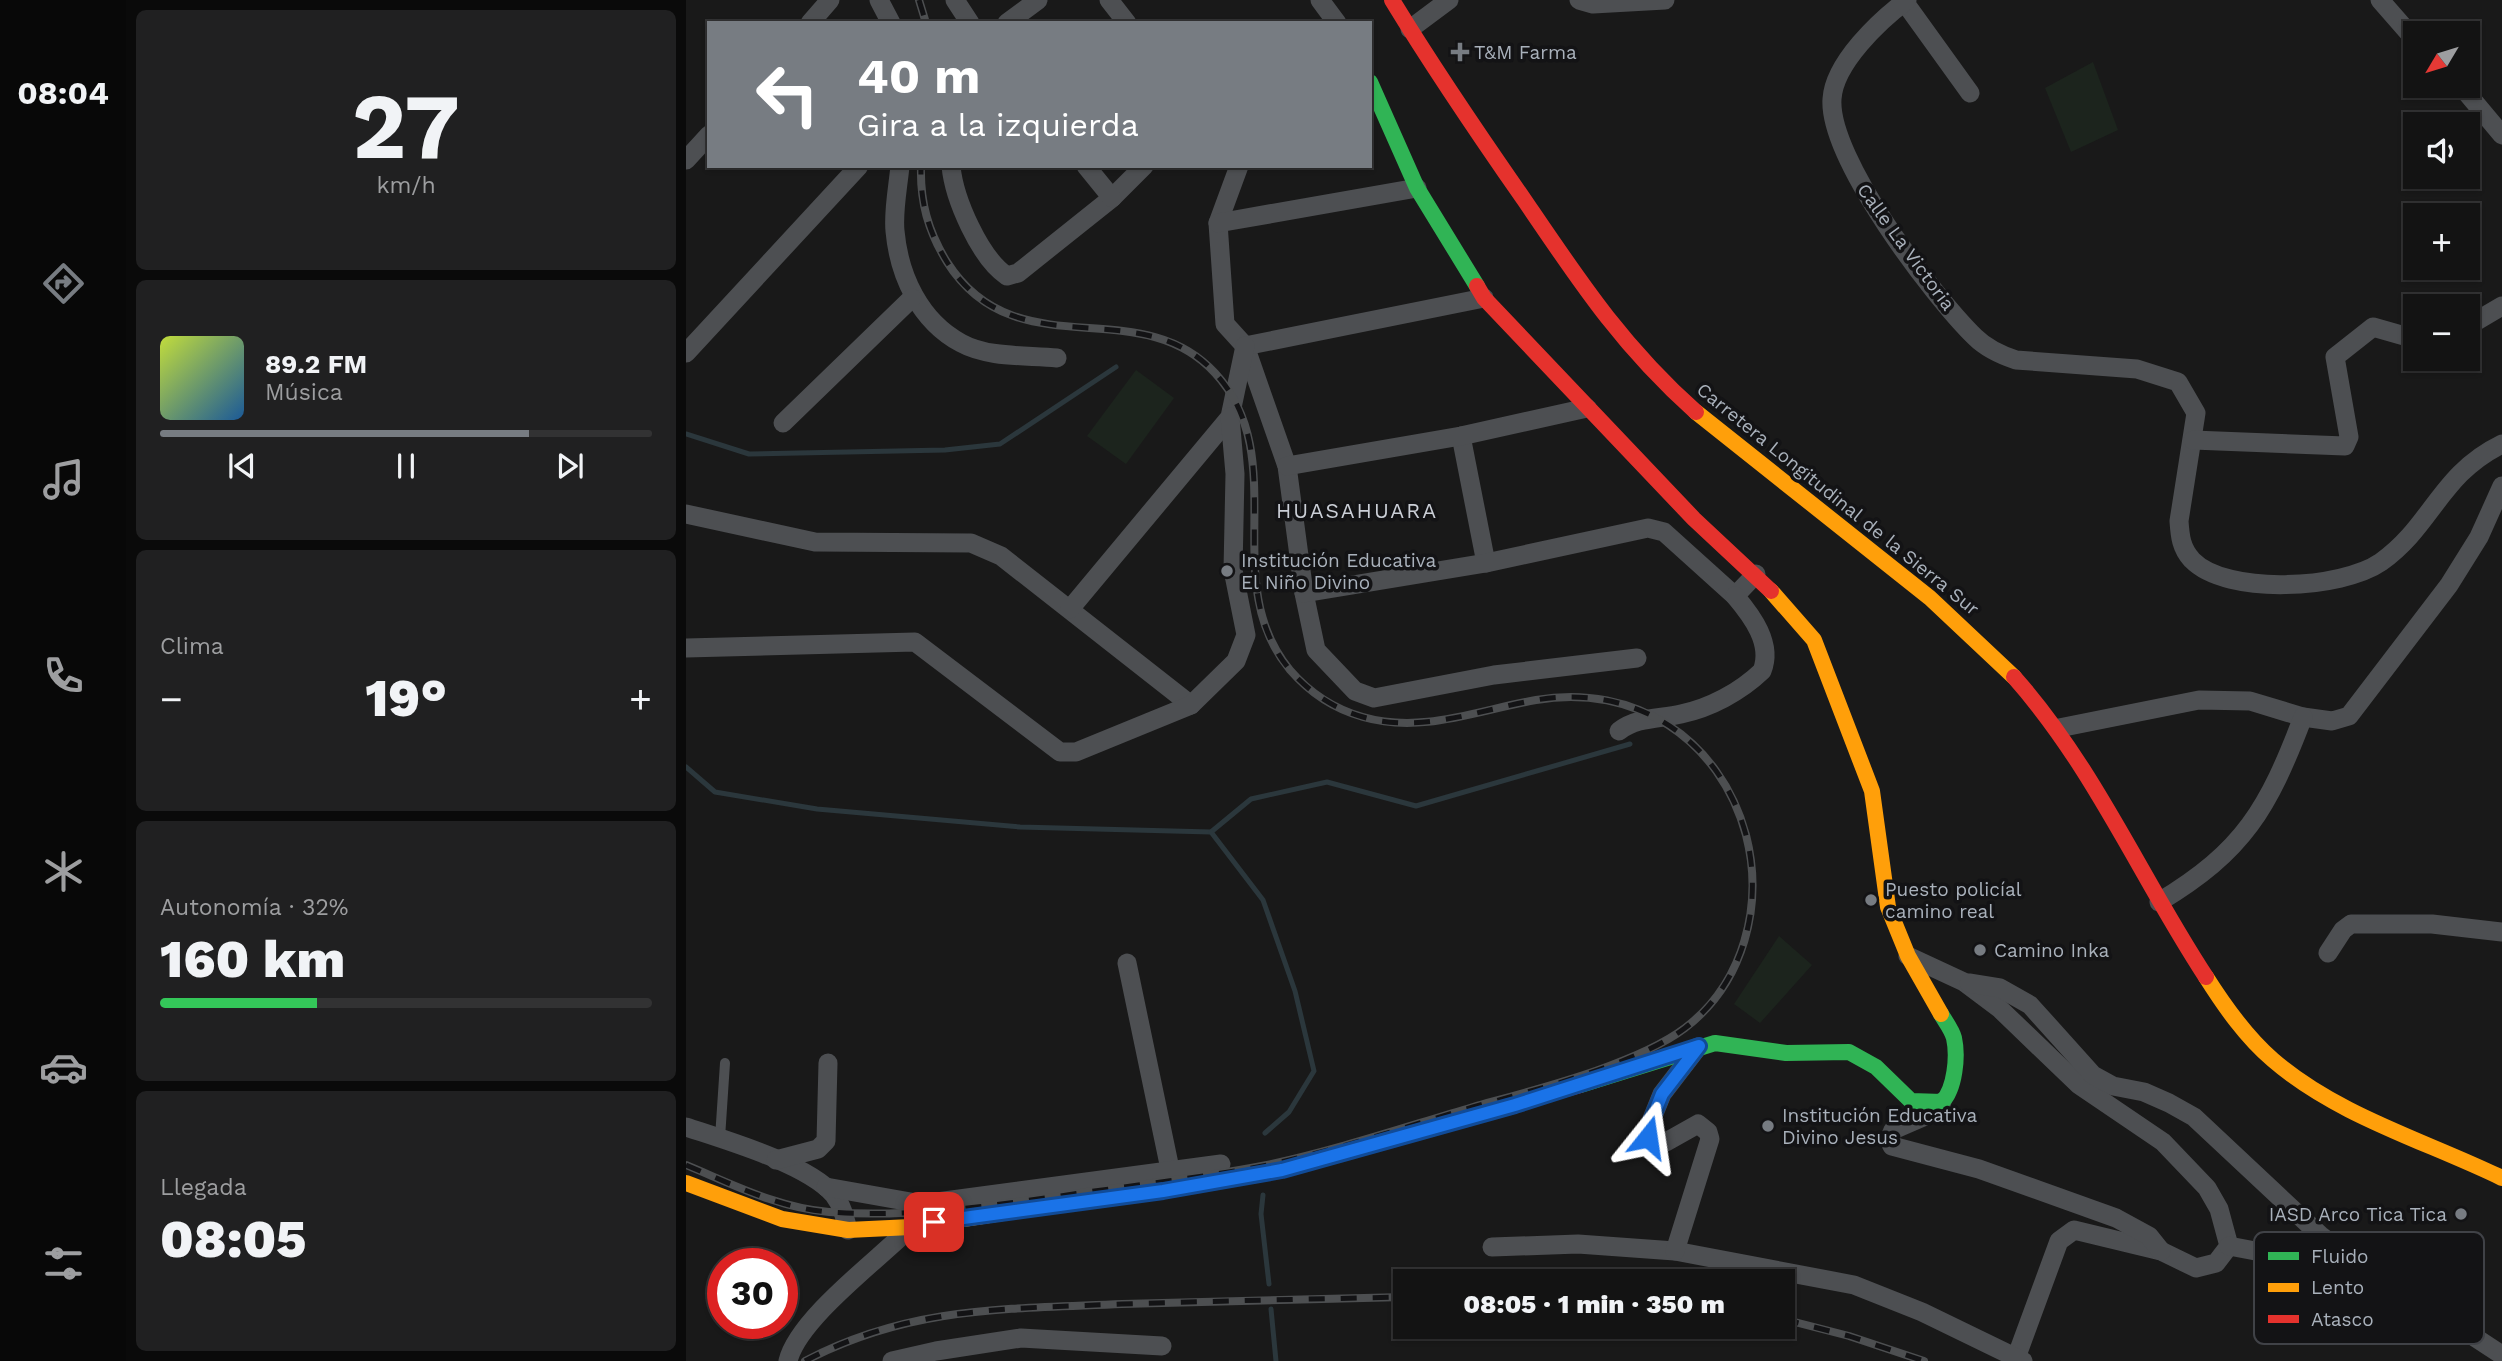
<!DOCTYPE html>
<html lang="es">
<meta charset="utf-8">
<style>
:root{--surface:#131313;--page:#202021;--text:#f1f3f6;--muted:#9d9ea0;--line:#323233;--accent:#777c82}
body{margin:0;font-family:"Work Sans",sans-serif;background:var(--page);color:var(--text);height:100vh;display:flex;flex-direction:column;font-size:26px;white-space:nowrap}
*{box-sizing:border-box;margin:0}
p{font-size:23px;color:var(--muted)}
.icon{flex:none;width:38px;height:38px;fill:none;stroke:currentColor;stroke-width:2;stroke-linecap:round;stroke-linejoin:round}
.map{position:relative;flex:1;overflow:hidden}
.drawer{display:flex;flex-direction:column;gap:10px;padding:10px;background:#0a0a0a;width:560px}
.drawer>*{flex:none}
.guide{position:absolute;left:21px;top:21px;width:665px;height:147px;border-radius:0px;box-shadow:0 2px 5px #0004,0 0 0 2px var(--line);background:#777c82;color:#fff;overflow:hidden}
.needle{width:46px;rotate:232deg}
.buttons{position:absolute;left:1717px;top:21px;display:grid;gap:14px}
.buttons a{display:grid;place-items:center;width:77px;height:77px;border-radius:0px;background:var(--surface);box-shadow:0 2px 5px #0004,0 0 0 2px var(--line);font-size:35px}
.speed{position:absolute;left:21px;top:1248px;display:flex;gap:14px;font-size:35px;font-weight:700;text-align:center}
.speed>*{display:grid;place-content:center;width:91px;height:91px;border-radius:50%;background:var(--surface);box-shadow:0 2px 5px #0004,0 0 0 2px var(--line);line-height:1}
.speed .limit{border:10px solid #d22;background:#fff;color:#111}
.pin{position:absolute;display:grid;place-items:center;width:60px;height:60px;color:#fff;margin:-30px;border-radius:14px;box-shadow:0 4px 10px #0006}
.me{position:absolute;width:77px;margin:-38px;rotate:15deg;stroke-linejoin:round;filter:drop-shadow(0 0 5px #0008)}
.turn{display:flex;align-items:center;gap:24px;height:147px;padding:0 35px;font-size:32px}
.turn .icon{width:91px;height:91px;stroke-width:2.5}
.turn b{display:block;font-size:49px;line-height:60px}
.big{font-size:52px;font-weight:800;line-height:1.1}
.drawer .widget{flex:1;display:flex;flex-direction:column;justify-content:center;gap:10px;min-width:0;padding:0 24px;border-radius:10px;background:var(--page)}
.drawer .dial{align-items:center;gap:0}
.dial b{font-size:91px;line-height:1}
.song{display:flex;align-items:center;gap:21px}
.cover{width:84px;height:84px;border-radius:10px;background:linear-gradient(135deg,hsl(70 70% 55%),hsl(210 70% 35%))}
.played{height:7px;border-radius:4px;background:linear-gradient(90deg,var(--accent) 75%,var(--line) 75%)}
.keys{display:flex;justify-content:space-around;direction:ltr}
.heat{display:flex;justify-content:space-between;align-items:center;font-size:38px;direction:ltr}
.charge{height:10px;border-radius:5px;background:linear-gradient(90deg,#34c759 32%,var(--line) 0)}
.trip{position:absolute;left:707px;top:1269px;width:402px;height:70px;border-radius:0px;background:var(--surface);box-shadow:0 2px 5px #0004,0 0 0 2px var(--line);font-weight:800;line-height:70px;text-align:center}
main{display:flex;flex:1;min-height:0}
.tabs{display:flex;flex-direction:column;width:126px;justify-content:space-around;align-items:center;background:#080808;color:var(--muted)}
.tabs .icon{width:49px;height:49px}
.tabs .active{color:var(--accent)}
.tabs b{font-size:32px;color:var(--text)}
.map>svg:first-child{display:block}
.green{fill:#1c241d}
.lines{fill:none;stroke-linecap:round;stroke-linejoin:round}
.stream{stroke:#2b373c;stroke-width:5}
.lane{stroke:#4d4f52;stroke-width:10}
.street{stroke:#4d4f52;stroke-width:19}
.fast{stroke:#30b455;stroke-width:16}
.slow{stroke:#ff9f0a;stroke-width:16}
.jam{stroke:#e5322d;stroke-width:16}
.rail-casing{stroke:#4d4f51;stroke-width:8}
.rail{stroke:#131315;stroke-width:5;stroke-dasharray:16;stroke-linecap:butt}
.route-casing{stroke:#114b97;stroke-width:18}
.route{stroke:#1a73e8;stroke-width:12}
.poi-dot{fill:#777c82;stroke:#131315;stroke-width:2.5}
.labels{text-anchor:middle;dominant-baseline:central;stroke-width:7;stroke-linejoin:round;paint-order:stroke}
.poi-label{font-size:19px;fill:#a9b1bb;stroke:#131315;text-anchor:start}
.street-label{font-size:19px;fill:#a9b1bb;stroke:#131315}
.neighbourhood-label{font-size:21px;letter-spacing:2px;fill:#cbcfd7;stroke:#131315}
.key{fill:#131315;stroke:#404247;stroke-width:2}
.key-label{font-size:19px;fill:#a9b1bb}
</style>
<main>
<nav class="tabs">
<b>08:04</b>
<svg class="icon active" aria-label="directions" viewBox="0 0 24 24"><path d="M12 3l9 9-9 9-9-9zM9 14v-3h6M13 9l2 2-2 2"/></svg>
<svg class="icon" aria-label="music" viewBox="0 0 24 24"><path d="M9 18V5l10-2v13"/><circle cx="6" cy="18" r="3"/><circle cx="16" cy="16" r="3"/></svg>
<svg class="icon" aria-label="phone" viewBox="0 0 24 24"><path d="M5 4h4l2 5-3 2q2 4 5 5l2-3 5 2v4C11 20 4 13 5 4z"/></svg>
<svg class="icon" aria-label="climate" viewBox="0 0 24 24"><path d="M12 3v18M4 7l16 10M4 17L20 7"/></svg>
<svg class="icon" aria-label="car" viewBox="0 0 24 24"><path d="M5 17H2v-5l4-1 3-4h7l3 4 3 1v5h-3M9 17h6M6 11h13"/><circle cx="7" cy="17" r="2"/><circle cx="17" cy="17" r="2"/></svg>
<svg class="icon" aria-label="filters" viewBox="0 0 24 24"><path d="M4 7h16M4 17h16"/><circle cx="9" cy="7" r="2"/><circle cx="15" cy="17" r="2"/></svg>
</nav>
<section class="drawer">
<div class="widget dial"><b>27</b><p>km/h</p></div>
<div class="widget">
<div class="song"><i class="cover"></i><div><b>89.2 FM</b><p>Música</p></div></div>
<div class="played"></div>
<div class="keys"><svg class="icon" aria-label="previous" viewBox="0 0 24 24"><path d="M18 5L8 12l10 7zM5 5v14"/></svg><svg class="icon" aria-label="pause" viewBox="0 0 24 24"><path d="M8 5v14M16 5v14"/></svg><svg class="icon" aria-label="next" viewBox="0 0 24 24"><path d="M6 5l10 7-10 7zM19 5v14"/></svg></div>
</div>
<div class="widget"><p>Clima</p>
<div class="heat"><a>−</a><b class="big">19°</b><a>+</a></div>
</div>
<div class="widget"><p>Autonomía · 32%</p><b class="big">160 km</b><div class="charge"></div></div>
<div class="widget"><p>Llegada</p><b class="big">08:05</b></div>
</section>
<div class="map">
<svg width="1816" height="1361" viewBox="0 0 1816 1361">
<rect width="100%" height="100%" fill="#191919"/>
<g class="green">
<path d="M1407,62L1432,130L1385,152L1359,88Z"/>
<path d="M450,370L488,398L440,464L401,436Z"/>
<path d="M1093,936L1126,965L1074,1023L1048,1004Z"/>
</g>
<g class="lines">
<g class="stream">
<path d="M0,434L63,454L259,450L314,444L430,367"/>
<path d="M0,767L29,792L131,809L334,827L525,832L565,799L641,782L730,806L944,744"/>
<path d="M525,832L577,900L609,991L628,1071L603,1112L579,1133"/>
<path d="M577,1195L575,1214L583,1284"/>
<path d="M585,1309L590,1361"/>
</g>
<path class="lane" d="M34,1138L39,1063"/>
<g class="street">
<path d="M193,0L205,23"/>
<path d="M269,0L284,23"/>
<path d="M423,0L441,23"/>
<path d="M634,0L651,23"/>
<path d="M893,0L907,4L979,0"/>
<path d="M1217,0L1284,93"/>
<path d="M1221,0C1194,20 1148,63 1146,99C1142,158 1247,296 1289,337C1301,349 1315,355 1330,360L1451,369L1492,382L1510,413L1493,521C1494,536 1495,548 1506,560C1541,596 1656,589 1695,562C1746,526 1754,474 1816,444"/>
<path d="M1694,0L1729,40"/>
<path d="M124,23L144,0"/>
<path d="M321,23L352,0"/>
<path d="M724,29L763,0"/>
<path d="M1775,86L1816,135"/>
<path d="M0,160L23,135"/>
<path d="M214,166C212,187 207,211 209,231C213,276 234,321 275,343C302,358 341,355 371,358"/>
<path d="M265,166C268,199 294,258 321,276L332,273L426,198L458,166"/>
<path d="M400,166L426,198"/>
<path d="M553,166L532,223L539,324L559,346L601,466L618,593L630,650L669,691L688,698L808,675L951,658"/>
<path d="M532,223L731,188"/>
<path d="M1782,326L1816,306"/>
<path d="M559,346L798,298"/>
<path d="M0,353L173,166"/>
<path d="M97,423L226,298"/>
<path d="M775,436L800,563"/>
<path d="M1507,440L1659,446L1663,437L1649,357L1687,327L1729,339"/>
<path d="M601,466L775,436L901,408"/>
<path d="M0,514L129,542L285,543L315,556L505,705"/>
<path d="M618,593L800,563L962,528L978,532L1049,596L1070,574"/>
<path d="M384,609L544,417L559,346"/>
<path d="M0,648L229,642L374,752H390L505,705L550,661L560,635L547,570L549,474L544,417"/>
<path d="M1373,728L1513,700L1564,701L1617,717L1646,721L1663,716L1763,585L1793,537L1816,486"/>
<path d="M933,731C951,717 973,719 995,714C1024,708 1054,692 1076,671C1087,644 1066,616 1049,596"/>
<path d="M1473,902C1558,851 1582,809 1617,717"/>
<path d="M1642,953L1657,930L1665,924H1746L1816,932"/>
<path d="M1222,956L1278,982L1314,1009L1393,1085L1477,1142L1521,1188L1533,1209L1543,1246L1530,1263L1510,1268L1475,1251L1388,1230L1373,1241L1330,1358"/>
<path d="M441,963L484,1169"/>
<path d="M1283,983L1314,988L1344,1005L1407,1075L1427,1086L1458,1092L1483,1103L1508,1117L1634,1235L1693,1281L1729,1298L1816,1355"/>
<path d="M1256,1102L1237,1117L1207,1130L1203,1140L1206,1146L1293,1169L1430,1218L1463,1236L1475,1251"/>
<path d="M0,1127C39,1140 122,1164 148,1195C156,1205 159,1218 162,1230"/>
<path d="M90,1160L132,1149L140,1141L142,1063"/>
<path d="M140,1187L236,1204L535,1164"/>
<path d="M1543,1246L1580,1253L1668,1282L1693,1281"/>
<path d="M806,1247L892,1244L989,1251L1168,1285L1236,1312L1337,1361"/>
<path d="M989,1251L1024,1139L1022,1132L1012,1124L980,1142L968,1143L961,1131L976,1094L1012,1047"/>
<path d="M102,1361C112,1319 192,1260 225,1227"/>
<path d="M206,1361L250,1351L335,1338L476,1346"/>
</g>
<g class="fast">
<path d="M684,82L731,188L791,286"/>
<path d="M894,1085L1029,1043L1100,1053L1163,1052L1190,1067L1225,1101L1256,1102C1269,1089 1272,1056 1268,1038C1266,1030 1259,1021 1255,1014"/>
</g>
<g class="slow">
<path d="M1010,412L1244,598L1328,677"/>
<path d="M1085,591L1128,640L1186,791L1202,907L1222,956L1255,1014"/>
<path d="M1520,977C1539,1007 1560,1037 1587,1060C1652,1116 1740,1141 1816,1178"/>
<path d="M0,1183L96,1219L162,1230L225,1227L485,1187"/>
</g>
<g class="jam">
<path d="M706,0C748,69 793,135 839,201C894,282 936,346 1010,412"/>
<path d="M791,286L798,298L1008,519L1085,591"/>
<path d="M1328,677C1408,767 1455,878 1520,977"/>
<path d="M485,1187L596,1170L894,1085"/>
</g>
<g class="rail-casing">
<g id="rail">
<path d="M233,0L240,23"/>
<path d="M0,1165C46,1184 92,1208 143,1212C223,1218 302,1206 381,1195C448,1185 515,1178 581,1165C651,1150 719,1127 787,1107C848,1090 950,1065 999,1028C1058,983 1078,905 1060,835C1034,739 949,683 850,700C792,710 736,734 677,717C648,709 623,692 604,670C530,581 608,459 529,373C453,290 330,371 261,262C242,231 234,202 235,166"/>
<path d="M1097,1319L1163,1336L1238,1361"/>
<path d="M119,1361C224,1306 321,1309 436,1304C531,1301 625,1299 719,1297"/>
</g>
</g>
<use href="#rail" class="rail"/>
</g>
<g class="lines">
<g class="route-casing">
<path id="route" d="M248,1222L477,1191L596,1170L829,1105L1013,1046L976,1094L961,1131L962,1137"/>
</g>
<use href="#route" class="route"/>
</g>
<g class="poi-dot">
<path d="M770.5 41.5h7v7h7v7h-7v7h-7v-7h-7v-7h7z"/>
<circle cx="541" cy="571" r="7"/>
<circle cx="1185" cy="900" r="7"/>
<circle cx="1294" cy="950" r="7"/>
<circle cx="1082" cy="1126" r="7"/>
<circle cx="1775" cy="1214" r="7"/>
</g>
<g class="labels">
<g class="poi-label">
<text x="788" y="52">T&amp;M Farma</text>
<text x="555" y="560">Institución Educativa<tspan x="555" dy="22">El Niño Divino</tspan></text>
<text x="1199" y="889">Puesto policíal<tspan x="1199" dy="22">camino real</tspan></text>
<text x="1308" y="950">Camino Inka</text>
<text x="1096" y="1115">Institución Educativa<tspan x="1096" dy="22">Divino Jesus</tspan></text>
<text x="1761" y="1214" text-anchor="end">IASD Arco Tica Tica</text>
</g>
<g class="street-label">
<text transform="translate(1220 247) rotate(54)">Calle La Victoria</text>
<text transform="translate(1152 499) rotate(39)">Carretera Longitudinal de la Sierra Sur</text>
</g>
<g class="neighbourhood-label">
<text x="671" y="510">HUASAHUARA</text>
</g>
</g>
<rect x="1568" y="1232" width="230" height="112" rx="10" class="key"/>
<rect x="1582" y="1252" width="31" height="8" fill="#30b455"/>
<rect x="1582" y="1283" width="31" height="9" fill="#ff9f0a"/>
<rect x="1582" y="1315" width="31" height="8" fill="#e5322d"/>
<g class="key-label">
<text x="1625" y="1263">Fluido</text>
<text x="1625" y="1294">Lento</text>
<text x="1625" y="1326">Atasco</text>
</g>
</svg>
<div class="buttons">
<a><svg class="needle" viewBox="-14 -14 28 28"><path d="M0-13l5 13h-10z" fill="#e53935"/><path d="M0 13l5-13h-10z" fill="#9d9ea0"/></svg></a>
<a><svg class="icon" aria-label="sound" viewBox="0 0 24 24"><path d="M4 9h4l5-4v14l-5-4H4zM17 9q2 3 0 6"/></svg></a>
<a>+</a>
<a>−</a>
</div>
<div class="speed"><div class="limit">30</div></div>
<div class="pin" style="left:248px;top:1222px;background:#d93025"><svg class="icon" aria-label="arrive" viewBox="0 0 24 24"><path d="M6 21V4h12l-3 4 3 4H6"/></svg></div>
<svg class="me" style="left:962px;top:1137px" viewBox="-20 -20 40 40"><path d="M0-17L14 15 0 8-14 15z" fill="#1a73e8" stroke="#fff" stroke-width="4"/></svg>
<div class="trip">08:05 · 1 min · 350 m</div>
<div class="guide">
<div class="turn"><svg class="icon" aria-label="left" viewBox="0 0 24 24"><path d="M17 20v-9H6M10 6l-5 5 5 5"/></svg><div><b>40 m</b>Gira a la izquierda</div></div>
</div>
</div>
</main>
